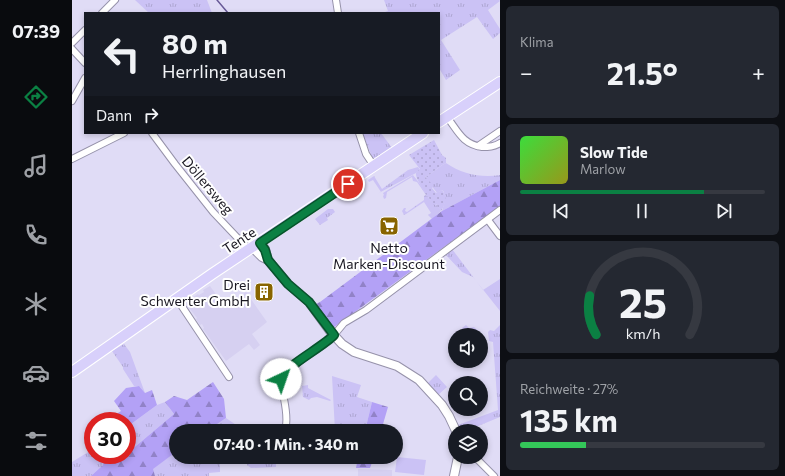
<!DOCTYPE html>
<html lang="de">
<meta charset="utf-8">
<style>
:root{--surface:#171b24;--page:#242831;--text:#f1f3f6;--muted:#9ea1a6;--line:#363941;--accent:#0b8043}
body{margin:0;font-family:Commissioner,sans-serif;background:var(--page);color:var(--text);height:100vh;display:flex;flex-direction:column;font-size:15px;white-space:nowrap}
*{box-sizing:border-box;margin:0}
p{font-size:13px;color:var(--muted)}
.icon{flex:none;width:22px;height:22px;fill:none;stroke:currentColor;stroke-width:2;stroke-linecap:round;stroke-linejoin:round}
.map{position:relative;flex:1;overflow:hidden}
.side{display:flex;flex-direction:column;gap:6px;padding:6px;background:#0d0f14;width:285px}
.side>*{flex:none}
.guide{position:absolute;left:12px;top:12px;width:356px;height:122px;border-radius:0px;box-shadow:0 2px 6px #0003;background:#171b24;color:var(--text);overflow:hidden}
.fabs{position:absolute;left:376px;top:328px;display:grid;gap:8px}
.fabs a{display:grid;place-items:center;width:40px;height:40px;border-radius:50%;background:var(--surface);box-shadow:0 2px 6px #0003;font-size:20px}
.speed{position:absolute;left:12px;top:412px;display:flex;gap:8px;font-size:20px;font-weight:700;text-align:center}
.speed>*{display:grid;place-content:center;width:52px;height:52px;border-radius:50%;background:var(--surface);box-shadow:0 2px 6px #0003;line-height:1}
.speed .limit{border:6px solid #d22;background:#fff;color:#111}
.pin{position:absolute;display:grid;place-items:center;width:34px;height:34px;color:#fff;margin:-17px;border:2px solid #fff;border-radius:50%;box-shadow:0 1px 4px #0007}
.me{position:absolute;width:44px;margin:-22px;rotate:42deg;stroke-linejoin:round;filter:drop-shadow(0 0 3px #0008)}
.turn{display:flex;align-items:center;gap:14px;height:84px;padding:0 12px;font-size:18px}
.turn .icon{width:52px;height:52px;stroke-width:2.5}
.turn b{display:block;font-size:28px;line-height:34px}
.then{display:flex;align-items:center;height:38px;padding:0 12px;background:#0003;gap:8px;font-size:15px}
.big{font-size:30px;font-weight:700;line-height:1.1}
.side .card{flex:1;display:flex;flex-direction:column;justify-content:center;gap:6px;min-width:0;padding:0 14px;border-radius:6px;background:var(--page)}
.side .dial{align-items:center;gap:0}
.dial svg{height:104px;overflow:visible;fill:none;stroke:var(--line);stroke-width:7;stroke-linecap:round;text-anchor:middle}
.dial text{fill:var(--text);stroke:none}
.song{display:flex;align-items:center;gap:12px}
.cover{width:48px;height:48px;border-radius:6px;background:linear-gradient(135deg,hsl(120 70% 55%),hsl(60 70% 35%))}
.played{height:4px;border-radius:2px;background:linear-gradient(90deg,var(--accent) 75%,var(--line) 75%)}
.keys{display:flex;justify-content:space-around;direction:ltr}
.heat{display:flex;justify-content:space-between;align-items:center;font-size:22px;direction:ltr}
.charge{height:6px;border-radius:3px;background:linear-gradient(90deg,#34c759 27%,var(--line) 0)}
.trip{position:absolute;left:97px;top:424px;width:234px;height:40px;border-radius:20px;background:var(--surface);box-shadow:0 2px 6px #0003;font-weight:700;line-height:40px;text-align:center}
main{display:flex;flex:1;min-height:0}
.tabs{display:flex;flex-direction:column;width:72px;justify-content:space-around;align-items:center;background:#090b0e;color:var(--muted)}
.tabs .icon{width:28px;height:28px}
.tabs .active{color:var(--accent)}
.tabs b{font-size:18px;color:var(--text)}
.map>svg:first-child{display:block}
.built{fill:#d6d0f1}
.grass{fill:url(#grass-tufts)}
.forest{fill:url(#forest-firs)}
.park{fill:url(#park-dots)}
.garden{fill:#cbc2f5}
.lines{fill:none;stroke-linecap:round;stroke-linejoin:round}
.stream{stroke:#685a97;stroke-width:1.5}
.minor-casing{stroke:#9692aa;stroke-width:8}
.tertiary-casing{stroke:#9692aa;stroke-width:10}
.primary-casing{stroke:#fff;stroke-width:12}
.minor{stroke:#fff;stroke-width:6}
.tertiary{stroke:#fff;stroke-width:8}
.primary{stroke:#d8d0fb;stroke-width:10}
.route-casing{stroke:#07532c;stroke-width:10}
.route{stroke:#0b8043;stroke-width:7}
.labels{text-anchor:middle;dominant-baseline:central;stroke-width:4;stroke-linejoin:round;paint-order:stroke}
.street-label{font-size:14px;fill:#1a1822;stroke:#fff}
.poi-label{font-size:14px;fill:#1a1822;stroke:#fff}
</style>
<main>
<nav class="tabs">
<b>07:39</b>
<svg class="icon active" aria-label="directions" viewBox="0 0 24 24"><path d="M12 3l9 9-9 9-9-9zM9 14v-3h6M13 9l2 2-2 2"/></svg>
<svg class="icon" aria-label="music" viewBox="0 0 24 24"><path d="M9 18V5l10-2v13"/><circle cx="6" cy="18" r="3"/><circle cx="16" cy="16" r="3"/></svg>
<svg class="icon" aria-label="phone" viewBox="0 0 24 24"><path d="M5 4h4l2 5-3 2q2 4 5 5l2-3 5 2v4C11 20 4 13 5 4z"/></svg>
<svg class="icon" aria-label="climate" viewBox="0 0 24 24"><path d="M12 3v18M4 7l16 10M4 17L20 7"/></svg>
<svg class="icon" aria-label="car" viewBox="0 0 24 24"><path d="M5 17H2v-5l4-1 3-4h7l3 4 3 1v5h-3M9 17h6M6 11h13"/><circle cx="7" cy="17" r="2"/><circle cx="17" cy="17" r="2"/></svg>
<svg class="icon" aria-label="filters" viewBox="0 0 24 24"><path d="M4 7h16M4 17h16"/><circle cx="9" cy="7" r="2"/><circle cx="15" cy="17" r="2"/></svg>
</nav>
<div class="map">
<svg width="428" height="476" viewBox="0 0 428 476">
<defs>
<pattern id="grass-tufts" width="24" height="20" patternUnits="userSpaceOnUse"><rect width="24" height="20" fill="#cbc2f5"/><path d="M3 7l-1-3M5 7V3M7 7l1-3M15 17l-1-3M17 17v-4M19 17l1-3" fill="none" stroke="#aea6d2"/></pattern>
<pattern id="forest-firs" width="22" height="20" patternUnits="userSpaceOnUse"><rect width="22" height="20" fill="#b3a1f6"/><path d="M5 1l3.5 6h-7zM16 11l3.5 6h-7z" fill="#9182c7"/></pattern>
<pattern id="park-dots" width="8" height="8" patternUnits="userSpaceOnUse"><rect width="8" height="8" fill="#cbc2f5"/><path d="M2 2h.1M6 6h.1" fill="none" stroke="#aea6d2" stroke-width="1.8" stroke-linecap="round"/></pattern>
</defs>
<rect width="100%" height="100%" fill="#e0dcf6"/>
<g class="built">
<path d="M138,286L153,307L174,292L195,322L180,334L188,345L182,350L177,344L154,361L131,329L132,328L130,324L128,325L124,319L125,318L114,304L115,301L126,294L127,295L132,292L131,290Z"/>
<path d="M286,469L320,470V476H286Z"/>
</g>
<g class="grass">
<path d="M63,0H135L140,13H77Z"/>
<path d="M312,0H427L428,1L416,10L428,29V33L421,39L405,17L369,40L388,70L374,80L367,68V13H310L316,11Z"/>
<path d="M290,133H309L320,148L301,159Z"/>
<path d="M374,163C390,174 409,178 428,175V180L370,211L373,201L372,192L370,190L365,193L353,177C361,173 366,167 374,163Z"/>
<path d="M346,167L348,170L344,173L305,194L309,192L301,180L297,182L296,180L302,176L310,189L336,170Z"/>
<path d="M341,175C347,182 352,190 356,197C360,203 365,203 369,211L360,219L356,215L359,213L352,202L334,214L332,215L330,211L332,208H334L333,211L335,212L352,200V196L354,195L345,182L341,181L340,177L315,192L314,198L312,199L311,196L312,195L311,193Z"/>
<path d="M256,209H261L263,212L255,218L256,220L248,225L243,219Z"/>
<path d="M380,249L411,290L428,279V311L401,277L390,272L373,254Z"/>
<path d="M428,325V417L394,431H387L386,425L426,410L421,342L417,341L416,332L418,330L422,331Z"/>
<path d="M52,344L58,352L73,393L67,386H62L51,369V367L40,351Z"/>
<path d="M364,375L375,387L366,395L351,380L353,379L356,383Z"/>
<path d="M260,376L289,385L285,397L300,402L293,431H263Z"/>
<path d="M236,385V388L259,400L258,401L245,397L239,398L237,400L231,397L230,386Z"/>
<path d="M93,402L102,414L58,451H55V427L85,405Z"/>
<path d="M154,418L173,431H135Z"/>
<path d="M21,449V455H36L33,457L31,465L19,476H0V462Z"/>
<path d="M104,452V457H148V472L137,473V476H83L80,469Z"/>
<path d="M175,457H204V467L179,468L175,465Z"/>
</g>
<g class="forest">
<path d="M428,180V206L261,328L244,304L248,302L370,211Z"/>
<path d="M141,382L152,399L154,418L135,431H104V452L81,469L83,476H19L31,465L33,457L36,455H55V451H58L102,414L93,402L102,396L115,400Z"/>
<path d="M67,386L73,393L80,390L85,405L55,427V421H34L49,411L42,401L54,388Z"/>
<path d="M300,402L316,407L309,431H293Z"/>
<path d="M286,457H302L298,468H284Z"/>
</g>
<path class="park" d="M362,140L370,155L374,158V163C366,167 361,173 353,177L362,186L360,188L364,193L370,190C376,197 373,205 369,211L364,204L362,205C357,198 343,180 344,173L348,169L337,155Z"/>
<g class="garden">
<path d="M394,325L397,328L402,327L406,331V335H392L390,328Z"/>
<path d="M325,457L354,460L352,475L323,472Z"/>
</g>
<g class="lines">
<path class="stream" d="M145,0L156,13"/>
<g class="minor-casing">
<g id="minor">
<path d="M264,0L266,13"/>
<path d="M30,13L43,0"/>
<path d="M0,43L13,30"/>
<path d="M0,49L13,63"/>
<path d="M0,101L13,78"/>
<path d="M375,117C386,131 390,144 410,147C416,147 422,147 428,143"/>
<path d="M80,133L103,164L141,212L177,250"/>
<path d="M287,133L294,154L302,166"/>
<path d="M406,146L428,131"/>
<path d="M0,159L52,133"/>
<path d="M416,220L428,236"/>
<path d="M105,299L157,377"/>
<path d="M213,431C216,421 214,409 212,399C210,390 205,380 212,372L251,345L262,335L272,323L294,310L428,210"/>
<path d="M403,457L422,476"/>
</g>
</g>
<g class="tertiary-casing">
<g id="tertiary">
<path d="M188,243L193,249L196,260"/>
<path d="M181,248L190,257L196,260L216,284L237,302L258,331L270,344L282,352L325,366L347,380L370,405L377,416L384,431"/>
<path d="M382,476L386,457"/>
</g>
</g>
<g class="primary-casing">
<g id="primary">
<path d="M367,122L428,82"/>
<path d="M0,372L140,274L351,133"/>
</g>
</g>
<use href="#minor" class="minor"/>
<use href="#tertiary" class="tertiary"/>
<use href="#primary" class="primary"/>
</g>
<g class="lines">
<g class="route-casing">
<path id="route" d="M209,379C211,367 251,347 262,335L237,302L216,284L196,260L193,250L188,243L276,184"/>
</g>
<use href="#route" class="route"/>
</g>
<defs>
<g id="supermarket-square" transform="scale(1)"><rect x="-9" y="-9" width="18" height="18" rx="4" fill="#886400" stroke="#fff"/><path d="M-6-5.5h2.5l.6 2H6L4.5 2H-2.5L-4.4-4H-6ZM-1.5 3.2a1.3 1.3 0 1 0 .1 0ZM3 3.2a1.3 1.3 0 1 0 .1 0Z" fill="#fff"/></g>
<g id="building-square" transform="scale(1)"><rect x="-9" y="-9" width="18" height="18" rx="4" fill="#886400" stroke="#fff"/><path d="M-4-6H4V6H1V3H-1V6H-4ZM-2.5-4.3h1.7v1.8h-1.7ZM.8-4.3h1.7v1.8H.8ZM-2.5-1h1.7V.8h-1.7ZM.8-1h1.7V.8H.8Z" fill="#fff"/></g>
</defs>
<g fill-rule="evenodd">
<use href="#supermarket-square" x="317" y="226"/>
<use href="#building-square" x="192" y="292"/>
</g>
<g class="labels">
<g class="street-label">
<text transform="translate(136 185) rotate(50)">Döllersweg</text>
<text transform="translate(167 240) rotate(-33)">Tente</text>
</g>
<g class="poi-label">
<text x="317" y="247">Netto<tspan x="317" dy="16">Marken-Discount</tspan></text>
<text x="178" y="284" text-anchor="end">Drei<tspan x="178" dy="16">Schwerter GmbH</tspan></text>
</g>
</g>
</svg>
<div class="fabs">
<a><svg class="icon" aria-label="sound" viewBox="0 0 24 24"><path d="M4 9h4l5-4v14l-5-4H4zM17 9q2 3 0 6"/></svg></a>
<a><svg class="icon" aria-label="search" viewBox="0 0 24 24"><circle cx="10" cy="10" r="6"/><path d="M15 15l6 6"/></svg></a>
<a><svg class="icon" aria-label="layers" viewBox="0 0 24 24"><path d="M12 4l9 5-9 5-9-5zM3 14l9 5 9-5"/></svg></a>
</div>
<div class="speed"><div class="limit">30</div></div>
<div class="pin" style="left:276px;top:184px;background:#d93025"><svg class="icon" aria-label="arrive" viewBox="0 0 24 24"><path d="M6 21V4h12l-3 4 3 4H6"/></svg></div>
<svg class="me" style="left:209px;top:379px" viewBox="-20 -20 40 40"><circle r="19" fill="#fff"/><path d="M0-13L10 11 0 6-10 11z" fill="#0b8043"/></svg>
<div class="trip">07:40 · 1 Min. · 340 m</div>
<div class="guide">
<div class="turn"><svg class="icon" aria-label="left" viewBox="0 0 24 24"><path d="M17 20v-9H6M10 6l-5 5 5 5"/></svg><div><b>80 m</b>Herrlinghausen</div></div>
<div class="then">Dann<svg class="icon" aria-label="right" viewBox="0 0 24 24"><path d="M7 20v-9h11M14 6l5 5-5 5"/></svg></div>
</div>
</div>
<section class="side">
<div class="card"><p>Klima</p>
<div class="heat"><a>−</a><b class="big">21.5°</b><a>+</a></div>
</div>
<div class="card">
<div class="song"><i class="cover"></i><div><b>Slow Tide</b><p>Marlow</p></div></div>
<div class="played"></div>
<div class="keys"><svg class="icon" aria-label="previous" viewBox="0 0 24 24"><path d="M18 5L8 12l10 7zM5 5v14"/></svg><svg class="icon" aria-label="pause" viewBox="0 0 24 24"><path d="M8 5v14M16 5v14"/></svg><svg class="icon" aria-label="next" viewBox="0 0 24 24"><path d="M6 5l10 7-10 7zM19 5v14"/></svg></div>
</div>
<div class="card dial"><svg viewBox="0 0 100 80">
<path d="M14 69A42 42 0 1 1 86 69"/>
<path d="M14 69A42 42 0 0 1 9 39" stroke="#0b8043"/>
<text x="50" y="56" font-size="32" font-weight="700">25</text>
<text x="50" y="72" font-size="11">km/h</text>
</svg></div>
<div class="card"><p>Reichweite · 27%</p><b class="big">135 km</b><div class="charge"></div></div>
</section>
</main>
